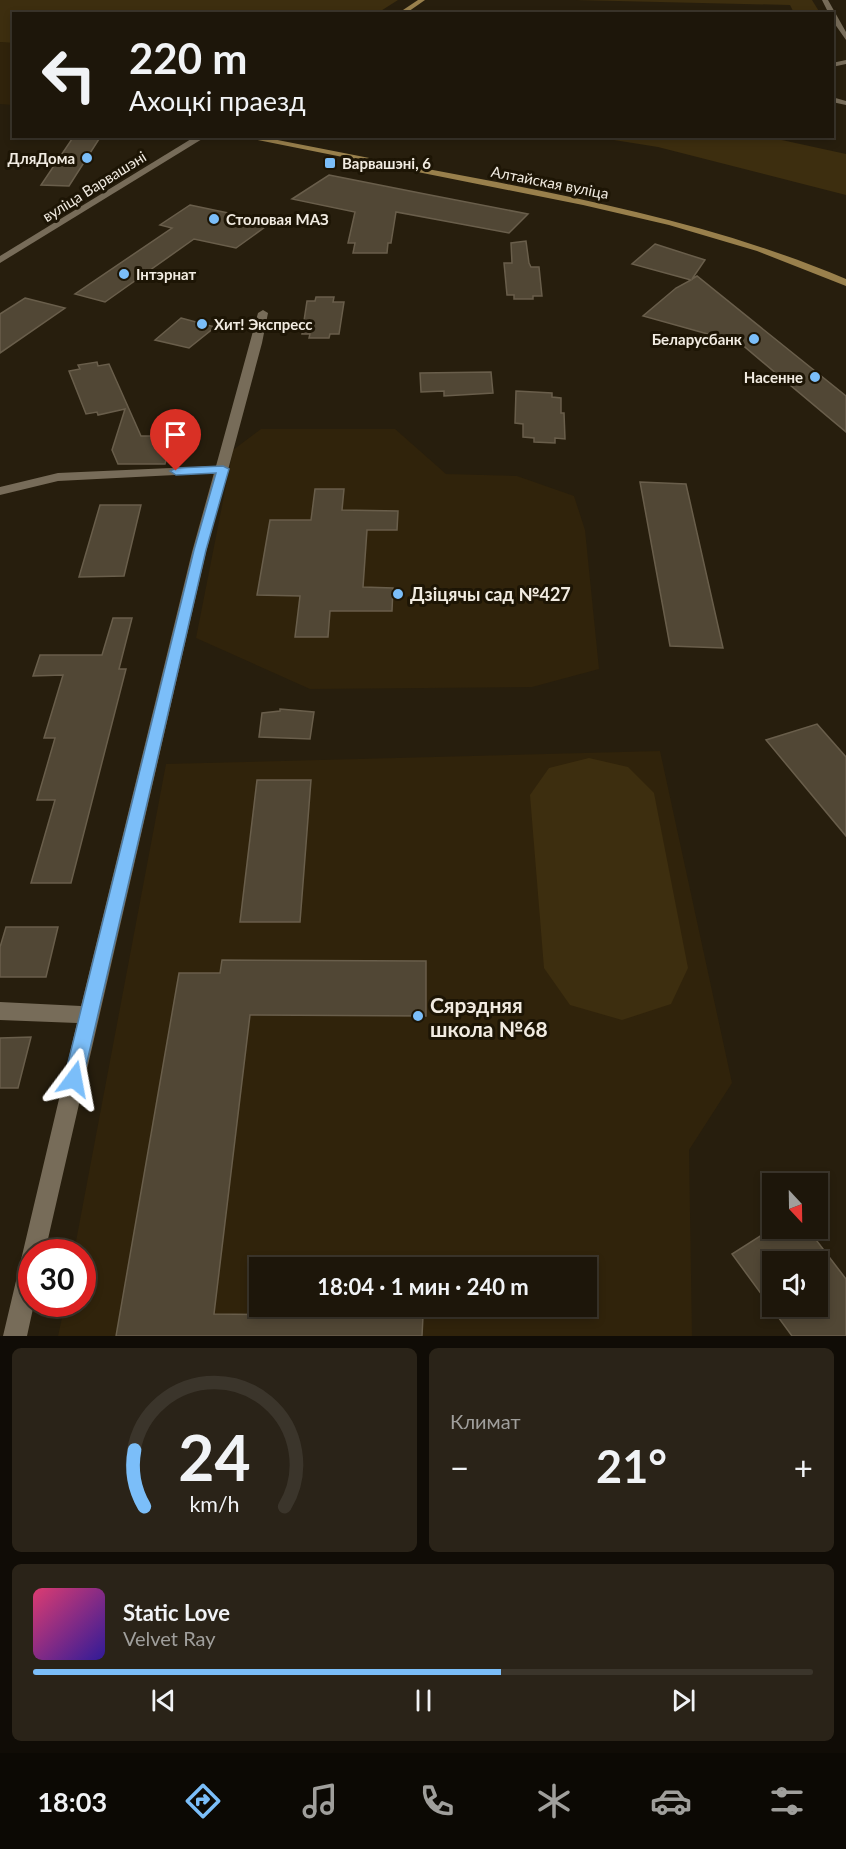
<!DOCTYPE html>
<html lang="ru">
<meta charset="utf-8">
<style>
:root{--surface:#1d160a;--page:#2a2318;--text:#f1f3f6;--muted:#a09f9c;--line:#3b352b;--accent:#7bbef9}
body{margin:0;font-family:Lato,sans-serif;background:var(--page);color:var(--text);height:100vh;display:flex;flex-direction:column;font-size:22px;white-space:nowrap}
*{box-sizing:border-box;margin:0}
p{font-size:20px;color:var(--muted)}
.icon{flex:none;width:33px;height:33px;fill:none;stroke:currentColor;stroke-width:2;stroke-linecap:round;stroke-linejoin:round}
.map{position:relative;height:1336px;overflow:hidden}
.sheet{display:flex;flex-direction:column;gap:12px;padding:12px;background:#100c06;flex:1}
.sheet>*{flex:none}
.guide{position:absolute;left:12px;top:12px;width:822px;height:126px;border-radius:0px;box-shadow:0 3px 9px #0003,0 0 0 2px var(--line);background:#1d160a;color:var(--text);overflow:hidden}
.needle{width:39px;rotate:158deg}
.buttons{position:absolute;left:762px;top:1173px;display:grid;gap:12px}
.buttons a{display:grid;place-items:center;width:66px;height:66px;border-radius:0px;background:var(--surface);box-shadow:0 3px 9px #0003,0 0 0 2px var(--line);font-size:30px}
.speed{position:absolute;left:18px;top:1239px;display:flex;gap:12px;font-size:30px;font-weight:700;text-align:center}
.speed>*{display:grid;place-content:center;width:78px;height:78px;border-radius:50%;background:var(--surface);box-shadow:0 3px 9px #0003,0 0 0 2px var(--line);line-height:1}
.speed .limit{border:9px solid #d22;background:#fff;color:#111}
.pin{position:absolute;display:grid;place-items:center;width:51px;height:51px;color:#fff;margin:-62px -26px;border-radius:50% 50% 50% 0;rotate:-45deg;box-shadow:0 0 6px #0007}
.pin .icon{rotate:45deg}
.me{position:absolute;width:66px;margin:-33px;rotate:13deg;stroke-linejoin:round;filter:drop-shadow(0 0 4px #0008)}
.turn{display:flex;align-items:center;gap:21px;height:126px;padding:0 18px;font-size:27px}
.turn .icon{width:78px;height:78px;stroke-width:2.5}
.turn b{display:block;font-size:42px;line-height:51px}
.big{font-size:45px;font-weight:700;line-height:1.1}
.sheet .card{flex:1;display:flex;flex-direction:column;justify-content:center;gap:9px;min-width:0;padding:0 21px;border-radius:9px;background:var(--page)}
.sheet .dial{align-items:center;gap:0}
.dial svg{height:156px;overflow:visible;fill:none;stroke:var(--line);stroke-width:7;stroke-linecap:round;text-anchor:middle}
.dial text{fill:var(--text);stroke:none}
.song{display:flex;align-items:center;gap:18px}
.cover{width:72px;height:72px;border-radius:9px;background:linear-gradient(135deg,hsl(340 70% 55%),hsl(250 70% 35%))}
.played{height:6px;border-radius:3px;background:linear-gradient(90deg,var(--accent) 60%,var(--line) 60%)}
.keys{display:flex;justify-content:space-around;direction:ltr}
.heat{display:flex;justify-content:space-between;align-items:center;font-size:33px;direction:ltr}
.sheet .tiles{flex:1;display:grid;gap:12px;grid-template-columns:1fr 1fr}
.card:last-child{grid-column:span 2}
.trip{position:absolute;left:249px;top:1257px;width:348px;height:60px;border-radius:0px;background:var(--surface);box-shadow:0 3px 9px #0003,0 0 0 2px var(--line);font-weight:700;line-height:60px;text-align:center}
.tab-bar{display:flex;height:96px;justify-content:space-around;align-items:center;background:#0c0904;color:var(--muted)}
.tab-bar .icon{width:42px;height:42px}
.tab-bar .active{color:var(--accent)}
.tab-bar b{font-size:27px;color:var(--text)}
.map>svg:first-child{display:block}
.built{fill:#30230b;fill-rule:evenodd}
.green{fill:#3d2e0f}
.building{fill:#514735;stroke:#695e4b;stroke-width:1.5;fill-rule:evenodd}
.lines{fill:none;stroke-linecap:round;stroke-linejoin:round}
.minor{fill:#776c59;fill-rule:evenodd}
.tertiary{fill:#776c59;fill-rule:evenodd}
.secondary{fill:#99804c;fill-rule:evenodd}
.route{fill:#7bbef9;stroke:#507ca2;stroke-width:1.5}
.poi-dot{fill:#7bbef9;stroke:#1d1505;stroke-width:2}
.labels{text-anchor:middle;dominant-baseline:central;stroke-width:6;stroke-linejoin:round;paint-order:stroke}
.far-poi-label{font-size:15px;font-weight:bold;fill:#f1ebe1;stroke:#1d1505;text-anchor:start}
.far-street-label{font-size:15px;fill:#f1ebe1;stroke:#1d1505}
.poi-label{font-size:18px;font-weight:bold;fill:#f1ebe1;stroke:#1d1505;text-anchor:start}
.near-poi-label{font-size:21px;font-weight:bold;fill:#f1ebe1;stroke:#1d1505;text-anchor:start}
</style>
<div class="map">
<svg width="846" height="1336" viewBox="0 0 846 1336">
<rect width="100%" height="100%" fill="#271e0d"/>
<g class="built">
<path d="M0,42L13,43V105L0,104Z"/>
<path d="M261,429H395L446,474L517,476L574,496L585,530L599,669L532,687L310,689L196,638L233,450Z"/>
<path d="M660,751L732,1083L689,1150L692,1336H58L65,1304H82V1252H74L166,764ZM260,1268H586V1306H260Z"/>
</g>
<g class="green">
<path d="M0,0H398L376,14H14L13,43L0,42Z"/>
<path d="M575,0H812L820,13H794L790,5Z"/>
<path d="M595,137H768L846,154V195L658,147Z"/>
<path d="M589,758L628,767L654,793L688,968L671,1004L622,1020L570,1005L544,968L530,795L549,768Z"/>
</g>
<g class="building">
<path d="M74,136H101L69,186L41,185Z"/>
<path d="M329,175L425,194L528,214L509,233L396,212L391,243H388L387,253H353L355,243H348L355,212L292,199Z"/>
<path d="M190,205L272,222L236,248L194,239L105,302L75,294L172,228L160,225Z"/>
<path d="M526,241L529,263L531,267H539L542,296H533V299H514V295H507L504,263H512L511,243Z"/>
<path d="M655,244L705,260L692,279L697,276L846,396V432L740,343L643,316L676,288L691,280L632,264Z"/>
<path d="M316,297H334L333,302H344L339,334H330L329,338H309L310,334H302L307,301H315Z"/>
<path d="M25,298L65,308L0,353V314Z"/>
<path d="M181,318L215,327L189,348L155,340Z"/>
<path d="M97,362L98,366L109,364L141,436H172L165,464H118L112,450L125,409L98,415L97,412L86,414L69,371L80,369L78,365Z"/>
<path d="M491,372L493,393L444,396V391L421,392L420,373Z"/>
<path d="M516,391L552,393V397L561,398V413H564L565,439L555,438V443L534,442V438L523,437V424L515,423Z"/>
<path d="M640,482L686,484L723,648L670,646Z"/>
<path d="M315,489H344L342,510L398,511L397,530H367L363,587L393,588L392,611H330L328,637H295L300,596L257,595L270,520H311Z"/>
<path d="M100,505H141L124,576L79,577Z"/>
<path d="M113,618H132L119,669H126L71,883H31L55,800H37L55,738H44L63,675L33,676L40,655H102Z"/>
<path d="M280,709L314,712L310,739L259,737L262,713L280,711Z"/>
<path d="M817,724L846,757V836L766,740Z"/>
<path d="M257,780H311L300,922H240Z"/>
<path d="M6,927H58L46,977H0V947Z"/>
<path d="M222,960L426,961V1016L250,1015L214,1314L423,1316L422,1336H116L179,973H220Z"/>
<path d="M31,1037L18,1088H0V1038Z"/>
<path d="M773,1228H807L846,1279V1336H792L732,1254ZM772,1262H818V1306H772Z"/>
</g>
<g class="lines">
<g class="minor">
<path d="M822,0H828L846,32V40L832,20V14H829Z"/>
<path d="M846,60V64L832,67V63Z"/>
<path d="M832,97L846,101V105L832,102Z"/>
<path d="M263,310L268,313L262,343L206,552L45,1252H32V1304H34L27,1336H3L77,1023L0,1020V1002L81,1006L192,552L214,473L58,481L0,495V487L58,473L216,466L258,313Z"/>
</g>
<path class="tertiary" d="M196,136H207L0,263V256Z"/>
<g class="secondary">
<path d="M418,0H425L405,14H397Z"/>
<path d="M238,136H257C334,151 410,166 486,180C609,204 730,230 846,279V286L757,251L669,225L583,205Z"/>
</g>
</g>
<path class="route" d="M223,466L229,469L206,550L83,1079L80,1085L74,1088L67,1085L64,1079L194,550L216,473L176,475L170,471L176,468Z"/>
<g class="poi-dot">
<circle cx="87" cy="158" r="6"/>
<rect x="324" y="157" width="12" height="12" rx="3"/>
<circle cx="214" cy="219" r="6"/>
<circle cx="124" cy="274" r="6"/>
<circle cx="202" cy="324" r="6"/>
<circle cx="754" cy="339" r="6"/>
<circle cx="815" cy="377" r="6"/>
<circle cx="398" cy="594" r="6"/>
<circle cx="418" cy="1016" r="6"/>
</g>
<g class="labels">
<g class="far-poi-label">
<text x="75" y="158" text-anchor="end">ДляДома</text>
<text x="342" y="163">Варвашэні, 6</text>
<text x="226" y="219">Столовая МАЗ</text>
<text x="136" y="274">Інтэрнат</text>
<text x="214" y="324">Хит! Экспресс</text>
<text x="742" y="339" text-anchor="end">Беларусбанк</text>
<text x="803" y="377" text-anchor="end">Насенне</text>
</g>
<g class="far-street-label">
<text transform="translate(550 182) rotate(11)">Алтайская вуліца</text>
<text transform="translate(94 186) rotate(-32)">вуліца Варвашэні</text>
</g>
<g class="poi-label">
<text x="410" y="594">Дзіцячы сад №427</text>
</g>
<g class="near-poi-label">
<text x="430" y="1004">Сярэдняя<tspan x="430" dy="24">школа №68</tspan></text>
</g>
</g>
</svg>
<div class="buttons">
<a><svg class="needle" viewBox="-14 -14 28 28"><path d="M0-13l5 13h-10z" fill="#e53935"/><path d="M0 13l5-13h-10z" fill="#a09f9c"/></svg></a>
<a><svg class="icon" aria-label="sound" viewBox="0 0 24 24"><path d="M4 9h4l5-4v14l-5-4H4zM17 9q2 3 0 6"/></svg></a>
</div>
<div class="speed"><div class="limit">30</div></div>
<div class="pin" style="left:176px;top:471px;background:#d93025"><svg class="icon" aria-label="arrive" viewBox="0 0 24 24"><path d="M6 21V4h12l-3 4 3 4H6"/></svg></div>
<svg class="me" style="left:74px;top:1079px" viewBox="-20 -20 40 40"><path d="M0-17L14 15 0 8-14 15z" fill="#7bbef9" stroke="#fff" stroke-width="4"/></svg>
<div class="trip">18:04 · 1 мин · 240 m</div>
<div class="guide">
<div class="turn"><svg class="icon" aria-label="left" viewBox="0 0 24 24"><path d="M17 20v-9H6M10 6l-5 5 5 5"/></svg><div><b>220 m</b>Ахоцкі праезд</div></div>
</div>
</div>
<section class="sheet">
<div class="tiles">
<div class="card dial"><svg viewBox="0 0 100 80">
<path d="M14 69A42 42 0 1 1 86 69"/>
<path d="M14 69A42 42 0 0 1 9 40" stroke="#7bbef9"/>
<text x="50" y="56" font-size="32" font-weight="700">24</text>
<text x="50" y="72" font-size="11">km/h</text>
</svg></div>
<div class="card"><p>Климат</p>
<div class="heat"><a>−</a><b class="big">21°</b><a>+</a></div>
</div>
<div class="card">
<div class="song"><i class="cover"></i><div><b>Static Love</b><p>Velvet Ray</p></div></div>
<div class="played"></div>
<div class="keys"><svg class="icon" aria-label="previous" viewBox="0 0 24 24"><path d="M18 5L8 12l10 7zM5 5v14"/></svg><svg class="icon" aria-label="pause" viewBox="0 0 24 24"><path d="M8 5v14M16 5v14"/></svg><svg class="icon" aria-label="next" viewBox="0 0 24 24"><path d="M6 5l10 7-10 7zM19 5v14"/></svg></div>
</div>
</div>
</section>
<nav class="tab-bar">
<b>18:03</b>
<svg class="icon active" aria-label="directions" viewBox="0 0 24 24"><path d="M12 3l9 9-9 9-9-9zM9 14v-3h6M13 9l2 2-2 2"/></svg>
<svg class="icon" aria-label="music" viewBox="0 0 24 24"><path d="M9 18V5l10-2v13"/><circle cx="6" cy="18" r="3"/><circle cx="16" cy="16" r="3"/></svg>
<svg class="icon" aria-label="phone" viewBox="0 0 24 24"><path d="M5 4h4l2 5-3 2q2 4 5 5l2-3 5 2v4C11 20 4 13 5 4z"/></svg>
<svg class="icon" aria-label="climate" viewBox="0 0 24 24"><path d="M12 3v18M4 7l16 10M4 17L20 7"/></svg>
<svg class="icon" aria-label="car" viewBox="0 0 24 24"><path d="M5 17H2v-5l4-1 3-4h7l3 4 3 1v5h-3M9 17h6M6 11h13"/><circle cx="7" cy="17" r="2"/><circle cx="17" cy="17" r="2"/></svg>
<svg class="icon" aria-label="filters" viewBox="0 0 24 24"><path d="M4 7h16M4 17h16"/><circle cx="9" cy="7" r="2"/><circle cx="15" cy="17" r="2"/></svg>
</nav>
